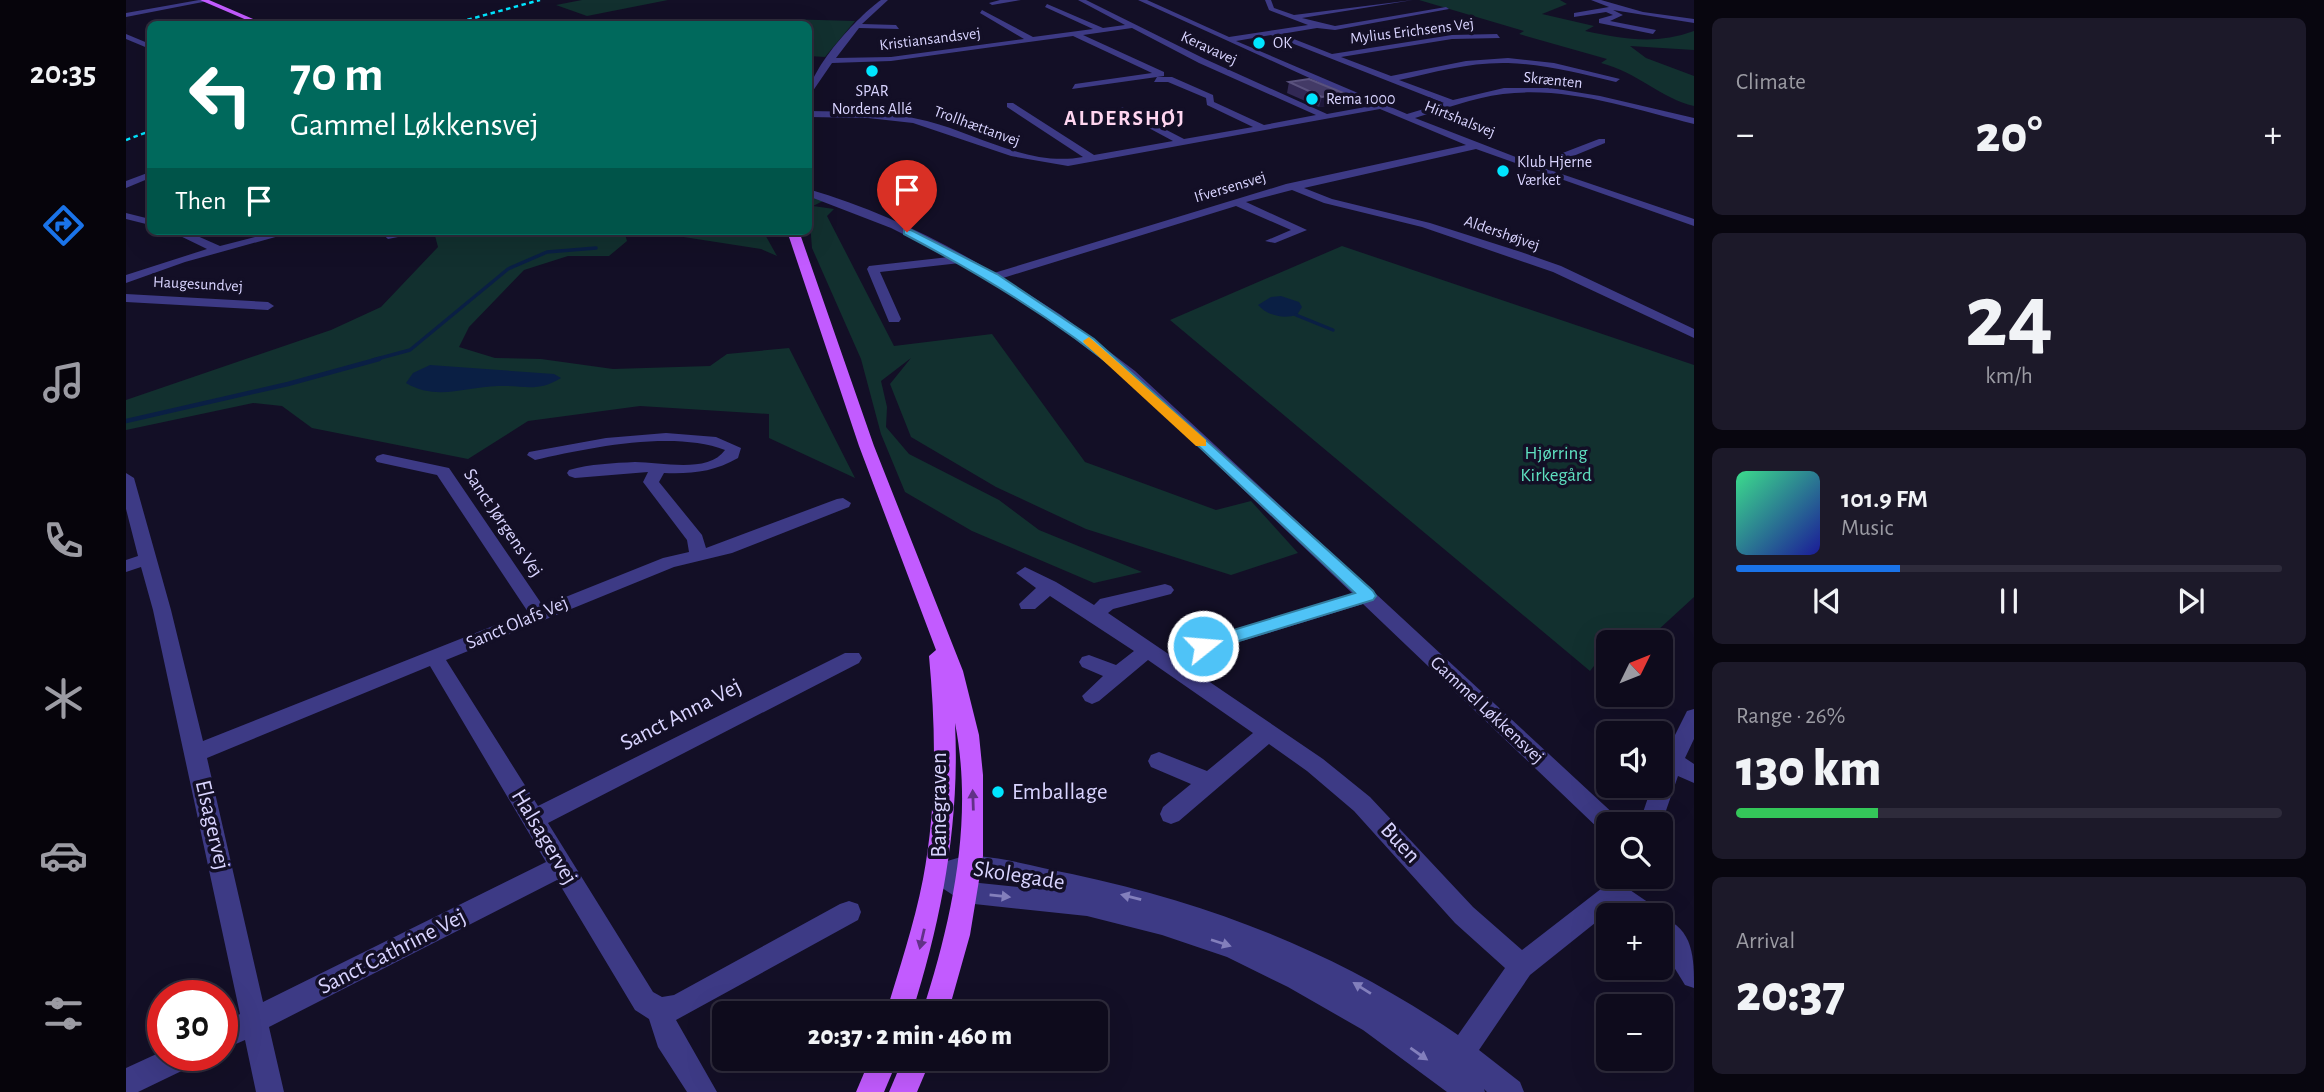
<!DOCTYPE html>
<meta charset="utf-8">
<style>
:root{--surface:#0e0b1c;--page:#1c1929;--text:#f1f3f6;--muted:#9b9ba3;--line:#2e2b3b;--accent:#1a73e8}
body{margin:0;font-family:"Alegreya Sans",sans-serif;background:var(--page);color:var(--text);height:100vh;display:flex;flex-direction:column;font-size:26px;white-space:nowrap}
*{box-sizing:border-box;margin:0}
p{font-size:23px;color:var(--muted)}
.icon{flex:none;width:38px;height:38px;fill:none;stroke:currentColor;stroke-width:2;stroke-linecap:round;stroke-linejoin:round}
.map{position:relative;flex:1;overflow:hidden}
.panel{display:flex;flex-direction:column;gap:18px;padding:18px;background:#08060f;width:630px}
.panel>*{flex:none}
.hud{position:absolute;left:21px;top:21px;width:665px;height:214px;border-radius:10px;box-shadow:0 7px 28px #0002,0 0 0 2px var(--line);background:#00695c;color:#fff;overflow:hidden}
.needle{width:46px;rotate:47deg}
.controls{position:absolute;left:1470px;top:630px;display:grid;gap:14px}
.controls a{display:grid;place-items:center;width:77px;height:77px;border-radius:10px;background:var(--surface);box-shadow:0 7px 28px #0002,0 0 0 2px var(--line);font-size:35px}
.speed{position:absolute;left:21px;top:980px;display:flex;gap:14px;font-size:35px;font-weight:700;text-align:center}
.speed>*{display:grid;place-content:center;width:91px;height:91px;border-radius:50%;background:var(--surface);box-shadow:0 7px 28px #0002,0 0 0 2px var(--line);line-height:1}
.speed .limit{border:10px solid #d22;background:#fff;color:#111}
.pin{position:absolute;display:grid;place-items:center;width:60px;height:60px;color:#fff;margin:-72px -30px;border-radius:50% 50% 50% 0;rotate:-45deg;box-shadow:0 0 7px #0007}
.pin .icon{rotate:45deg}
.me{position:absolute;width:77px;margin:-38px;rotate:73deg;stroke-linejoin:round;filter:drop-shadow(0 0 5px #0008)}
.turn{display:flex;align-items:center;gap:24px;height:147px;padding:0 28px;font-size:32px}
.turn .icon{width:91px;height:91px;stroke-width:2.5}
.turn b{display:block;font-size:49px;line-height:60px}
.then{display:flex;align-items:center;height:66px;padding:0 28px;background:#0003;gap:14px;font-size:26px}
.big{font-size:52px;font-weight:800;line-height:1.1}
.panel .widget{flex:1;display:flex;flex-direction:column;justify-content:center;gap:10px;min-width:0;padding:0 24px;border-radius:10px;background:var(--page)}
.panel .dial{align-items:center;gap:0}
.dial b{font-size:91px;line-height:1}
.song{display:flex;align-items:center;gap:21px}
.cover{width:84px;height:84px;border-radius:10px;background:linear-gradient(135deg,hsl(150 70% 55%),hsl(240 70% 35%))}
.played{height:7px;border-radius:4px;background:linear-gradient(90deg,var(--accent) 30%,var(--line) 30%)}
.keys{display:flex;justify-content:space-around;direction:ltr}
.heat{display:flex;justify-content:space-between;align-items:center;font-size:38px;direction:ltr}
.charge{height:10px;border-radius:5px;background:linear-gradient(90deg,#34c759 26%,var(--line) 0)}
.trip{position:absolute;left:586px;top:1001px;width:396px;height:70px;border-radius:10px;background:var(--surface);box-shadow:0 7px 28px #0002,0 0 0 2px var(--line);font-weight:800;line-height:70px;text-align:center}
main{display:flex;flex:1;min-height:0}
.tabs{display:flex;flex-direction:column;width:126px;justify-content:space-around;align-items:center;background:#06040b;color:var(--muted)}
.tabs .icon{width:49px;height:49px}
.tabs .selected{color:var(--accent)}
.tabs b{font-size:32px;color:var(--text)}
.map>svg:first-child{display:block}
.green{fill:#12302f}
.water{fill:#0a1f44}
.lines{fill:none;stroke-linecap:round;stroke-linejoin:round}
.stream-far1{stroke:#0a1f44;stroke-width:3.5}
.stream{stroke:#0a1f44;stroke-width:4.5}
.minor{fill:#3d3a85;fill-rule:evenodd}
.major{fill:#c25bff;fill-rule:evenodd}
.rail{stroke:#00e5ff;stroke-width:2.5;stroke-dasharray:4.5 3.5;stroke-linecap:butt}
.wall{fill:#312854}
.shaded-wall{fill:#1d163a}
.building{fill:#433a66;stroke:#5a527e;stroke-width:2}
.oneway{fill:#623188}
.oneway2{fill:#837fbc}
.route{fill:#4fc3f7;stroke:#337fa1;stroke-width:2}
.slow{fill:#f59e0b}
.poi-dot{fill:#00e5ff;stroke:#130f26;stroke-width:2.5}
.labels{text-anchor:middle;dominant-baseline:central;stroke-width:7;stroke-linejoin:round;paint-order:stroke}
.far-street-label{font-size:16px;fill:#d9d4ff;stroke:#130f26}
.far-poi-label{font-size:16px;fill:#d9d4ff;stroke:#130f26;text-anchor:start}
.park-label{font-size:19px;fill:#5fe0c0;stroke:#130f26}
.street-label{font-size:19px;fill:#d9d4ff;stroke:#130f26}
.far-district-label{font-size:21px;font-weight:bold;letter-spacing:2px;fill:#ffd6f0;stroke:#130f26}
.near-street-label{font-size:23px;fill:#d9d4ff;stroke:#130f26}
.near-poi-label{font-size:23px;fill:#d9d4ff;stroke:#130f26;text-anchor:start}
</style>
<main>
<nav class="tabs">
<b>20:35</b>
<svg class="icon selected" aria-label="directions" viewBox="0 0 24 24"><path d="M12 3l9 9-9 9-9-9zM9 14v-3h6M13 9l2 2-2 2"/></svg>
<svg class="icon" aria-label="music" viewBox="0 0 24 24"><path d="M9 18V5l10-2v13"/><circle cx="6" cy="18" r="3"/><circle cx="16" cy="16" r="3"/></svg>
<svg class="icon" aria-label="phone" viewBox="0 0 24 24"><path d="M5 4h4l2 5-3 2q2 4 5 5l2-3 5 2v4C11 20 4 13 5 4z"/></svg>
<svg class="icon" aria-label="climate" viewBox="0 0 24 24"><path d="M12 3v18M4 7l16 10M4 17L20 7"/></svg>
<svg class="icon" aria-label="car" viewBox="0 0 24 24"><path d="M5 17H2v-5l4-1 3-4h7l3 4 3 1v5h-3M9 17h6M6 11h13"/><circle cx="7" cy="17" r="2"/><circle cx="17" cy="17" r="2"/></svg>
<svg class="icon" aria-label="filters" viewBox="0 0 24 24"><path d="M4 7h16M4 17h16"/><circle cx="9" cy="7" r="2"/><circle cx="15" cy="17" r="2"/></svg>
</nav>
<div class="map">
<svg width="1568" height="1092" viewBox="0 0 1568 1092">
<rect width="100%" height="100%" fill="#130f26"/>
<g class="green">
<path d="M456,0H542L461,16L430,5Z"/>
<path d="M1293,0H1434L1441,4L1416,14L1468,26L1459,31C1499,39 1529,45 1568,31V50L1504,46L1520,58L1568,76V106C1536,99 1511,72 1475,63L1481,59L1393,34L1398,31Z"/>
<path d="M658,19L729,21L699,57L683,56L682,24H633Z"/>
<path d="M682,198H694L697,201L687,206L708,209L701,216L768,346L866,334L959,462L1090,510L1125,501L1172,553L1105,575L960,529L870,487L785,437L764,384L785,358L755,381L761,407L760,427L783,454L873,500L913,530L1016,572L968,583L846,531L779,492L755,434L735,359L686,248Z"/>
<path d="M498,231L501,241L483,256H442L398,270L343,327L333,347L369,358L415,359L487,369L584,366L601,354L663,348L729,478L643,438V414L514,406L402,421L342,459L186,428L156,406L127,403L0,430V400L205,330L255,307L312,247L308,232Z"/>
<path d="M519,231H637L651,256L635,249Z"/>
<path d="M1216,246L1568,365V597L1519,642H1509L1493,635L1487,642H1482V648L1464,671L1044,320Z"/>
</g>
<g class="water">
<path d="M1155,296L1173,302L1176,307L1171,315C1157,319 1142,316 1132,305L1145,297Z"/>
<path d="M304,365L428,374L435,378C411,393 398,385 372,386C339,387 310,401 280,383L287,373Z"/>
</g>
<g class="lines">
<g class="stream-far1">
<path d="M1170,315L1207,330"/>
<path d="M247,360L284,350L382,269L421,252L470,248"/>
</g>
<path class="stream" d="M0,421L162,384L253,359"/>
<g class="minor">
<path d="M73,0L82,1L0,17V13Z"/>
<path d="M755,0H762L736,24L770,25L773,29L733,28L710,58L765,57L898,39L854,13L856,10L907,37L967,29L919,7L921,4L977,28L999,25L952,0H960L1079,59L1201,114L1245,106L1012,0H1021L1103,37L1182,25L1143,10L1139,0H1145L1148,8L1168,15L1287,0L1176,18L1209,26L1320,7L1323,9L1209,30L1191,28L1155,34L1206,54L1326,35L1371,34L1374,38L1326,39L1215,57L1265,76L1340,61L1382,58L1428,63L1494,79L1490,82C1454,73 1418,64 1382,63C1344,62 1309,72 1273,80L1327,100L1378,88H1425L1474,96L1568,118V124C1506,109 1441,86 1377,94C1346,98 1318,109 1289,118L1408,164L1473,139H1479V143L1418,168L1568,219V226L1350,149L1178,188L1206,199L1304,223L1395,252L1435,266L1568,329V338L1427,272L1296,227L1198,203L1166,190L1120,202L1181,230L1149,243L1139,241L1165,230L1110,206L877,278L935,315L1009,371L1491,817L1494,824H1482V833L1475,831L1237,604L1077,653L1070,651L1067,646L1070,641L1227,594L999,377L925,321L834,263L754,272L775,319L773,322H763L741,269L743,266L823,257L765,228L682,196V189C747,208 811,238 868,273L1160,184L1340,145L1254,109L942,166L885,156L787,123L742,118L682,117V111C722,112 762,111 801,121C852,134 903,167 957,157L881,107V103H887L968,155L1047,141L993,112L996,107L1058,139L1127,127L1081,105L1080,98L1042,82H1028L1031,77H1046L1087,95L1088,102L1138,125L1190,115L1073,63L1006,28L957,35L1038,72V76L946,89L949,84L1026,73L947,36L765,61L706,63L682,98C682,70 732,16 755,0ZM1145,35L1318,103L1281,114L1110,41Z"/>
<path d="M874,0H895L866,5L863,3Z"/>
<path d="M1465,0H1475L1517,12L1568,19V23L1487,10L1497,15L1484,21L1530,30L1527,34L1473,23V19L1487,15L1480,12L1448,17V13L1483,7Z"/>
<path d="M0,34L24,44V49L0,39Z"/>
<path d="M24,172V178L0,188V181Z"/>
<path d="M0,213L24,219V225L0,219Z"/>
<path d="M44,231H60L94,246L152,231H171L59,262L0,283V275L81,249Z"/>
<path d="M253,231H266L272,237L262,239Z"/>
<path d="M0,294L142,302L148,306L142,310L0,302Z"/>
<path d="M540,433L590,437L615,448L612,458C588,472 565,474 538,473L533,482L576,535L580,548L711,499L717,498L725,503L723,507L606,553L548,567L320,660L412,806L719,653H733L736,658L733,663L422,823L527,992L536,997L548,995L714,904L723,901L732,904L735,912L732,920L550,1020L591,1092H561L532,1047L523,1019L509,1010L431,880L143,1027L158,1092H130L119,1040L96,1050V1023L114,1014L27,610L15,567L0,572V560L12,556L0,509V473L8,478L45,610L77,741L402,612L311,475L251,462L249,459L251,456L257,454L323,468L417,606L537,558L563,552L561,540L517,482L522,472L449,478L443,476L441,473L443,470C464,464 488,463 509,462C535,462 582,474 599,450C547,430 462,448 409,460L401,455L403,452L480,438ZM304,666L420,862L137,1002L81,758Z"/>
<path d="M899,567L930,582L968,605L974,599L1039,584L1045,586L1048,590L1045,594L987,609L982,613L1197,759L1244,797L1347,907L1396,950L1480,885L1486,877H1511L1504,890L1529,907L1532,915H1501L1489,907L1404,975L1353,1050L1394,1082L1398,1092H1361L1358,1089L1359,1092H1321L1237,1030L1162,987L1101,957L1036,935L961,916L839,903L804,880L800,873L804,866L835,857L852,856C884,859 915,868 946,874C1089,905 1211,952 1332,1035L1379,968L1329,923L1228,811L1181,771L1143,744L1053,821L1045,824L1037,821L1034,814L1037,807L1065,784L1025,767L1022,761L1025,755L1033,752L1081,771L1127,733L1022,660L973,701L966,704L959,701L956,696L977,676L956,667L953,662L956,657L963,655L990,665L1008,651L924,596L909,609H895L893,604L910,588L890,573ZM837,877L864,878L920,890L844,882Z"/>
<path d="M1568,709V739L1559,758L1568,764V783L1552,776L1535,825L1513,824L1526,786H1535V763L1561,711Z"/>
<path d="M1535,917C1568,928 1568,959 1568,988L1559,985L1535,946Z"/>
<path d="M37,1051V1055H72L68,1065L12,1092H0V1068Z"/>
</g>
<g class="major">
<path d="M74,0H83L139,24H130Z"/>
<path d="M661,231H673L748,446L837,671L853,735L857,775V856L844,935L822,1013H796C826,920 848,820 829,723C834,823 816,918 786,1013H760C773,969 788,925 797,879C811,805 810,731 803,656L810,650L733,446Z"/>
<path d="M744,1059H772L758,1092H730Z"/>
<path d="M777,1059H805L791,1092H763Z"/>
</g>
<g class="rail">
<path d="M326,24L414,0"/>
<path d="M0,140L24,131"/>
</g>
</g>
<path class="wall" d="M1163,82L1214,104L1193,107L1161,93Z"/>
<path class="shaded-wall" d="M1217,93L1214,104L1193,107L1196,97Z"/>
<path class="building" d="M1183,79L1217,93L1196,97L1163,82Z"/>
<defs><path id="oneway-solid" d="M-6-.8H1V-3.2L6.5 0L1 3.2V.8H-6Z" transform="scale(1.75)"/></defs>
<g class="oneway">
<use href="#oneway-solid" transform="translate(847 800) rotate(-92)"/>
<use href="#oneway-solid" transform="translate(796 939) rotate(103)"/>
</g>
<g class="oneway2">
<use href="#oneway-solid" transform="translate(874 896) rotate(6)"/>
<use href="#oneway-solid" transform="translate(1005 897) rotate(-166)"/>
<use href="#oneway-solid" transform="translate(1095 943) rotate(18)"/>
<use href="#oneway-solid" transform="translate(1236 988) rotate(-148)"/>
<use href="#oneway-solid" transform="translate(1293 1054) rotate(35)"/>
</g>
<path class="route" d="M778,230H785L871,274L968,339L1247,591L1250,596L1247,600L1077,652L1071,650L1069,646L1071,641L1229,593L999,377C931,320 856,275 778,234Z"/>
<path class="slow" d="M963,337L1080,440V446H1070L958,343L957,341Z"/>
<g class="poi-dot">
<circle cx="1133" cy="43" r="7"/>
<circle cx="746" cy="71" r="7"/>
<circle cx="1186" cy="99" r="7"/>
<circle cx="1377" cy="171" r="7"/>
<circle cx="872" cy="792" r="7"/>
</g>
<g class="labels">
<g class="far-street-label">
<text transform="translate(1286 31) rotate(-7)">Mylius Erichsens Vej</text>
<text transform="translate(804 39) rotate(-7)">Kristiansandsvej</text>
<text transform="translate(1083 48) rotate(25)">Keravavej</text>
<text transform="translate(1427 80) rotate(6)">Skrænten</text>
<text transform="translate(1334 119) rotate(22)">Hirtshalsvej</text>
<text transform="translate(851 126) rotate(20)">Trollhættanvej</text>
<text transform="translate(1104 187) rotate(-17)">Ifversensvej</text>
<text transform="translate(1376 233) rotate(19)">Aldershøjvej</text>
<text transform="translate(72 284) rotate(3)">Haugesundvej</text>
</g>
<g class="far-poi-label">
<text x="1147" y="43">OK</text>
<text x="746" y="91" text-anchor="middle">SPAR<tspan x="746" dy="18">Nordens Allé</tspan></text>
<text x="1200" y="99">Rema 1000</text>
<text x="1391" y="162">Klub Hjerne<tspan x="1391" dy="18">Værket</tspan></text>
</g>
<g class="park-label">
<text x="1430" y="453">Hjørring<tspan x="1430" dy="22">Kirkegård</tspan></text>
</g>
<g class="street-label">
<text transform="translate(377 523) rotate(56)">Sanct Jørgens Vej</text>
<text transform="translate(391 623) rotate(-23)">Sanct Olafs Vej</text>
<text transform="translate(1361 710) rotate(43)">Gammel Løkkensvej</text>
</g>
<g class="far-district-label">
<text x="999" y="118">ALDERSHØJ</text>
</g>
<g class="near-street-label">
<text transform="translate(555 715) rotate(-27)">Sanct Anna Vej</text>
<text transform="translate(813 805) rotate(-90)">Banegraven</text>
<text transform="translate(86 825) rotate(77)">Elsagervej</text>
<text transform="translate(418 837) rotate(59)">Halsagervej</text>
<text transform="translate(1274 843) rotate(47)">Buen</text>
<text transform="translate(893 876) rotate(9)">Skolegade</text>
<text transform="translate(266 952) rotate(-27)">Sanct Cathrine Vej</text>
</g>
<g class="near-poi-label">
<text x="886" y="792">Emballage</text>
</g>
</g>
</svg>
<div class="controls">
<a><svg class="needle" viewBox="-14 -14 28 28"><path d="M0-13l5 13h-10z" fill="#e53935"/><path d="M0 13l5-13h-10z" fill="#9b9ba3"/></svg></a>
<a><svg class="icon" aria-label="sound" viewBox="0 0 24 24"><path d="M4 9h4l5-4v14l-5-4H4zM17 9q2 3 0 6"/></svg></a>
<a><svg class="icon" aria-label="search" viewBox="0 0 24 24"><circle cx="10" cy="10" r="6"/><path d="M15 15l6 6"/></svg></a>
<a>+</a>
<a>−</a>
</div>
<div class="speed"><div class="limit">30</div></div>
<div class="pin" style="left:781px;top:232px;background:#d93025"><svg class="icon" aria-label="arrive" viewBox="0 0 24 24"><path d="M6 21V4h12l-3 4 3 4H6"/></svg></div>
<svg class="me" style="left:1077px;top:646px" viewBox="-20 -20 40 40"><circle r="17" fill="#4fc3f7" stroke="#fff" stroke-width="3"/><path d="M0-11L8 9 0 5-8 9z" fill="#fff"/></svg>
<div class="trip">20:37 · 2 min · 460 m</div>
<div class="hud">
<div class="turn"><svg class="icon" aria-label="left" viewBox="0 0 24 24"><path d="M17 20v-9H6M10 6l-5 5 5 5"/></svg><div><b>70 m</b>Gammel Løkkensvej</div></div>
<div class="then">Then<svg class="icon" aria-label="arrive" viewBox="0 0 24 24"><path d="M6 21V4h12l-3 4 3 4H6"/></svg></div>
</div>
</div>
<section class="panel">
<div class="widget"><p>Climate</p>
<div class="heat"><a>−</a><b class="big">20°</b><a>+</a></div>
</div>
<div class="widget dial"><b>24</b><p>km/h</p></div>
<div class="widget">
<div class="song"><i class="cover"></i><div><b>101.9 FM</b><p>Music</p></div></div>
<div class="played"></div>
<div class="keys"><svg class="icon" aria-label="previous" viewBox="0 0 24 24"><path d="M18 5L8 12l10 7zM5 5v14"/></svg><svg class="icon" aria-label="pause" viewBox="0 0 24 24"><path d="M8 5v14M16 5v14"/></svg><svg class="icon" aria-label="next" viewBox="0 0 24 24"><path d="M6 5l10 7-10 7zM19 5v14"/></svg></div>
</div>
<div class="widget"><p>Range · 26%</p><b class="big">130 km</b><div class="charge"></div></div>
<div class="widget"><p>Arrival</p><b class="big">20:37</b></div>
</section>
</main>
